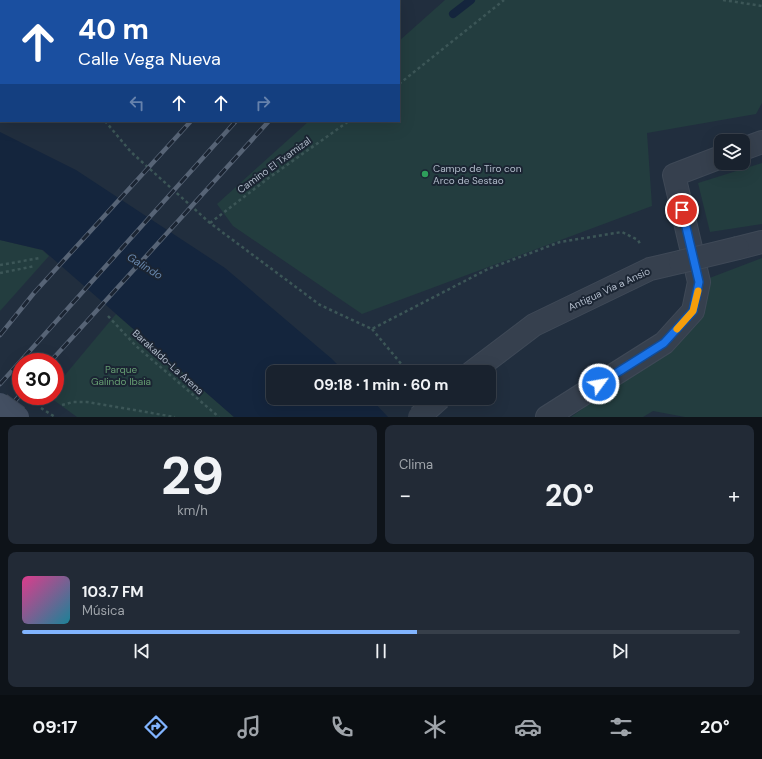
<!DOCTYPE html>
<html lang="es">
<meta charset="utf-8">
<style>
:root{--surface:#19222e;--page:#222a36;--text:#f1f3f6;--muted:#9fa4aa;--line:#373f4a;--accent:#81b4ff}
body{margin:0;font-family:"DM Sans",sans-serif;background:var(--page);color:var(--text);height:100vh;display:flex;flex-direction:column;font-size:15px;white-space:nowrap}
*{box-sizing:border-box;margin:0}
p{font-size:13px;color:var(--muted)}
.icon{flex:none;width:22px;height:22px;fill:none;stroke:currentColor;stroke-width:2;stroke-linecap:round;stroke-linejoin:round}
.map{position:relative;height:417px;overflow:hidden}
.sheet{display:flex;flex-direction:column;gap:8px;padding:8px;background:#0e1319;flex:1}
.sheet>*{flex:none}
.hud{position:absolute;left:0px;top:0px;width:400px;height:122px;box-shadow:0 4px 16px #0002,0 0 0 1px var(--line);background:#1a4fa0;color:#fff;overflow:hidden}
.buttons{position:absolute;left:714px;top:134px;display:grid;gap:8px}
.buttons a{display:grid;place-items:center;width:36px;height:36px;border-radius:8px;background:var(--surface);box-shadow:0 4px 16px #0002,0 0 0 1px var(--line);font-size:20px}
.speed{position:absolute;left:12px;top:353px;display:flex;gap:8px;font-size:20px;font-weight:700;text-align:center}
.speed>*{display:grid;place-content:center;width:52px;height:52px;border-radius:50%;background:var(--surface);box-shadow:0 4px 16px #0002,0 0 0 1px var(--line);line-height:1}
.speed .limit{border:6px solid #d22;background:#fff;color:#111}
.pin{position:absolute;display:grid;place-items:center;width:34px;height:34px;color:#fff;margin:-17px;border:2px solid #fff;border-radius:50%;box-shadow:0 1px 4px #0007}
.me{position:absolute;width:44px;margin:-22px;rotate:58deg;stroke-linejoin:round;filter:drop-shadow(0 0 3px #0008)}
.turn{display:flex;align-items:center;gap:14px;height:84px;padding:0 12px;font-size:18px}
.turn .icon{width:52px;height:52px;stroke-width:2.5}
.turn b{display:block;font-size:28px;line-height:34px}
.lanes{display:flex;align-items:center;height:38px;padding:0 12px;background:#0003;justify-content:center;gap:20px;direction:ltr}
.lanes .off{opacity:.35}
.big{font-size:30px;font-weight:700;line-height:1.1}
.sheet .card{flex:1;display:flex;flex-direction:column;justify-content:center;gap:6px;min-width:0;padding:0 14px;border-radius:8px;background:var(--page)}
.sheet .dial{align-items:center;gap:0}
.dial b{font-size:52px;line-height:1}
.song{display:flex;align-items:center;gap:12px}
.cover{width:48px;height:48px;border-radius:6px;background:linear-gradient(135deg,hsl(330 70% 55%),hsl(190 70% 35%))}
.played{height:4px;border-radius:2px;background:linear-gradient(90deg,var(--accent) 55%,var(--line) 55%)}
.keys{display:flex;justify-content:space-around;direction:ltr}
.heat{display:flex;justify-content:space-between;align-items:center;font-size:22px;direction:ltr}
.sheet .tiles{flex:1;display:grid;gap:8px;grid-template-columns:1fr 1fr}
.card:last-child{grid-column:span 2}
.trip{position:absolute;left:266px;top:365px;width:230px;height:40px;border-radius:8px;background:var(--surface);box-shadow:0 4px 16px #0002,0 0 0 1px var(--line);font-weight:700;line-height:40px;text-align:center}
.tab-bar{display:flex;height:64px;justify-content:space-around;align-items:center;background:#0a0e12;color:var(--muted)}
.tab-bar .icon{width:28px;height:28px}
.tab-bar .current{color:var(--accent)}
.tab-bar b{font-size:18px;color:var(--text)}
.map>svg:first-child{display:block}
.green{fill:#233d3f}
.water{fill:#14253d}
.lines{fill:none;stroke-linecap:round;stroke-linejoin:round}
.stream{stroke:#14253d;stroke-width:8}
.pedestrian-casing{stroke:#3f4957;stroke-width:24}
.minor-casing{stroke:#3f4957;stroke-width:24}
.path{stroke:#3c5657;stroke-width:2.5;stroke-dasharray:3 3;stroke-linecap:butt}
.pedestrian{stroke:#36404e;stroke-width:22}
.minor{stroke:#36404e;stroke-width:22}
.rail-casing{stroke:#576476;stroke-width:4.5}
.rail{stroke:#1b2533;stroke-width:3;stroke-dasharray:9;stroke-linecap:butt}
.pedestrian-bridge-casing{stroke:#3f4957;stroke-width:24;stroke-linecap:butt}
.secondary-bridge-casing{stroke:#3f4957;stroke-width:24;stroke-linecap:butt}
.path-bridge{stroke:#3c5657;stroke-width:2.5;stroke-dasharray:3 3;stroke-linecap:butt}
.pedestrian-bridge{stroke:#36404e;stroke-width:22}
.secondary-bridge{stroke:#434f62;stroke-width:22}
.route-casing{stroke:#114b97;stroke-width:10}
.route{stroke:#1a73e8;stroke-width:7}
.slow{stroke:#f59e0b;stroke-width:7}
.leisure-dot{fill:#2e9e5b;stroke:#1b2533;stroke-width:1.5}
.labels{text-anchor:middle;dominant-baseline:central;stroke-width:4;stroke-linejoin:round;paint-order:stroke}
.street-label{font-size:10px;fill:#b1bbca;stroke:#1b2533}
.poi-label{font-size:10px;fill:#b1bbca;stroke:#1b2533;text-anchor:start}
.park-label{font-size:10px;fill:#669d72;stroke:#1b2533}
.water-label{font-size:11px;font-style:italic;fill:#6786ab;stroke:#1b2533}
</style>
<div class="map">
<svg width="762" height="417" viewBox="0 0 762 417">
<rect width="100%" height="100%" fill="#212e3e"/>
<g class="green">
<path d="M445,0H762V103L756,114L647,133L652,206L362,314L233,226L217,204L309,121H399V41Z"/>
<path d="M762,163V224L710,232L698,183Z"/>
<path d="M0,240L42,250L49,256L0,311Z"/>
<path d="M762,258V417H685L653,411L643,417H571L685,335L699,282Z"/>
<path d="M116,314L234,417H77L48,396H55V387Z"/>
</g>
<path class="water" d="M0,132L76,170L225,268L332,359L345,372H273V398H370L388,417H234L43,250L0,240Z"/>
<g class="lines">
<path class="stream" d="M453,14L471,0"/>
<g class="pedestrian-casing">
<g id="pedestrian">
<path d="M0,82L1,81"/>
<path d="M738,248L762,242"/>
<path d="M472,372L534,325L650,269L680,262"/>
</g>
</g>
<g class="minor-casing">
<g id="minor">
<path d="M743,149L762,142"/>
<path d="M547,417L664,343L693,311L699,282L674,175L721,157"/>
</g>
</g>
<g class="path">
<path d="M723,0L762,6"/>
<path d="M399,84L504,0"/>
<path d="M105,121L131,152L210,223L320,305L372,329L488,269L560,242L622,232L638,240L641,246"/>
<path d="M210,223L270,177L349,121"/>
<path d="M0,265L40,258"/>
<path d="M0,273L35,266"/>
<path d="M108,316L136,346L219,417"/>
<path d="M372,329L408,372"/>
<path d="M62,405L73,402H87L175,417"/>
</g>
<use href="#pedestrian" class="pedestrian"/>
<use href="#minor" class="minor"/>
<g class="rail-casing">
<g id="rail">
<path d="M313,1L314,0"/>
<path d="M351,1L352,0"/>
<path d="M389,1L390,0"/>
<path d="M0,335L34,293L191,121"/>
<path d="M50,362L269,121"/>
<path d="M0,384L236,121"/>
<path d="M1,417L21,394"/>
</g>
</g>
<use href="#rail" class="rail"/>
<g class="pedestrian-bridge-casing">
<g id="pedestrian-bridge">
<path d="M680,262L738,248"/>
<path d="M419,417L440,398"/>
</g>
</g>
<g class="secondary-bridge-casing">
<path id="secondary-bridge" d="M0,404L18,417"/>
</g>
<path class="path-bridge" d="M41,408L55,417"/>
<use href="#pedestrian-bridge" class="pedestrian-bridge"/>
<use href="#secondary-bridge" class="secondary-bridge"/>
</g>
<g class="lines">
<g class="route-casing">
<path id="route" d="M599,384L664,343L693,311L699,282L682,210"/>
</g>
<use href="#route" class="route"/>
<path class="slow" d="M677,329L693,311L698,291"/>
</g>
<circle class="leisure-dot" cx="425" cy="174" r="4"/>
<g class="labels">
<g class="street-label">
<text transform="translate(274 165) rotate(-36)">Camino El Txamizal</text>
<text transform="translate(609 289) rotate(-25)">Antigua Vía a Ansio</text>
<text transform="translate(168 362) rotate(42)">Barakaldo-La Arena</text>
</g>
<g class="poi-label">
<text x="433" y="168">Campo de Tiro con<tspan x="433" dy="12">Arco de Sestao</tspan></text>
</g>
<g class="park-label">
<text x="121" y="369">Parque<tspan x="121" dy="12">Galindo Ibaia</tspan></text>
</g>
<g class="water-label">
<text transform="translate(145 266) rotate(32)">Galindo</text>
</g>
</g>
</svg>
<div class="buttons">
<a><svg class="icon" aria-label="layers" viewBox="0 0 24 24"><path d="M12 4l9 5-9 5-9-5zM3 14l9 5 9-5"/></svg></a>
</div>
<div class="speed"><div class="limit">30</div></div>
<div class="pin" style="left:682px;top:210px;background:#d93025"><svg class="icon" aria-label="arrive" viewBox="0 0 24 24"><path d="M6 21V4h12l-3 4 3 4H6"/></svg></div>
<svg class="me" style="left:599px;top:384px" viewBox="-20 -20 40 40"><circle r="17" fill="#1a73e8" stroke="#fff" stroke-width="3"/><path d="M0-11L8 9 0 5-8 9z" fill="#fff"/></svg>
<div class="trip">09:18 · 1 min · 60 m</div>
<div class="hud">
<div class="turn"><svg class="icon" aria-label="ahead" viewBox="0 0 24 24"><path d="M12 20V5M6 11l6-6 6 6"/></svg><div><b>40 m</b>Calle Vega Nueva</div></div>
<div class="lanes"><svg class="icon off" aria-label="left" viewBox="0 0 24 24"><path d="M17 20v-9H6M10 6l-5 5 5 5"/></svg><svg class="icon" aria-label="ahead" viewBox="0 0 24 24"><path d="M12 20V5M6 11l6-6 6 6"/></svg><svg class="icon" aria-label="ahead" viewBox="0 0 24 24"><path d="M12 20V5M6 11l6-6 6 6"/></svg><svg class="icon off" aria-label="right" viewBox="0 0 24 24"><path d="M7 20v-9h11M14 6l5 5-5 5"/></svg></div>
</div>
</div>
<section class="sheet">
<div class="tiles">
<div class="card dial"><b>29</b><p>km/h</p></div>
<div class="card"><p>Clima</p>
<div class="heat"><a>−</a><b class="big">20°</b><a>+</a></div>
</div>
<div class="card">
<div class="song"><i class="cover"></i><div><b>103.7 FM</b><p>Música</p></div></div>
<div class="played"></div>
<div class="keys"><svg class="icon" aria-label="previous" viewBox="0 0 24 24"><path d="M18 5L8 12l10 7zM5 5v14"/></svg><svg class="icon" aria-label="pause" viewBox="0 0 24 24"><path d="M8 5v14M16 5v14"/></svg><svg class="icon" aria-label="next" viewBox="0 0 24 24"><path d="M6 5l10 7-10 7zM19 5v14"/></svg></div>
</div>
</div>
</section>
<nav class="tab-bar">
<b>09:17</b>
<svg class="icon current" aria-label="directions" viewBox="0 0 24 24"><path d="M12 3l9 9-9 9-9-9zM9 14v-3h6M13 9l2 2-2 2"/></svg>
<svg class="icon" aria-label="music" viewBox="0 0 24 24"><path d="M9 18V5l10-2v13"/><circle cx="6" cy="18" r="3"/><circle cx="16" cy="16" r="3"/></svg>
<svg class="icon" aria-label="phone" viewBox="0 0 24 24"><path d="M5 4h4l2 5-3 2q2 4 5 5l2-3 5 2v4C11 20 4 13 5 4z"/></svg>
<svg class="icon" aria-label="climate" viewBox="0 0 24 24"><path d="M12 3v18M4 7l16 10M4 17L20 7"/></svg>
<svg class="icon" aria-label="car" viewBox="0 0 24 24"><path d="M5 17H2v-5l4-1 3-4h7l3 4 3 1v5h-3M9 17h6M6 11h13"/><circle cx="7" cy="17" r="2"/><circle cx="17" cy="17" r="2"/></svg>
<svg class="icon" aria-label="filters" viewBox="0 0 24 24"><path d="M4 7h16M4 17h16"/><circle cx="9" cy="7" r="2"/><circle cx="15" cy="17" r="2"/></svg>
<b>20°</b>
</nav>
